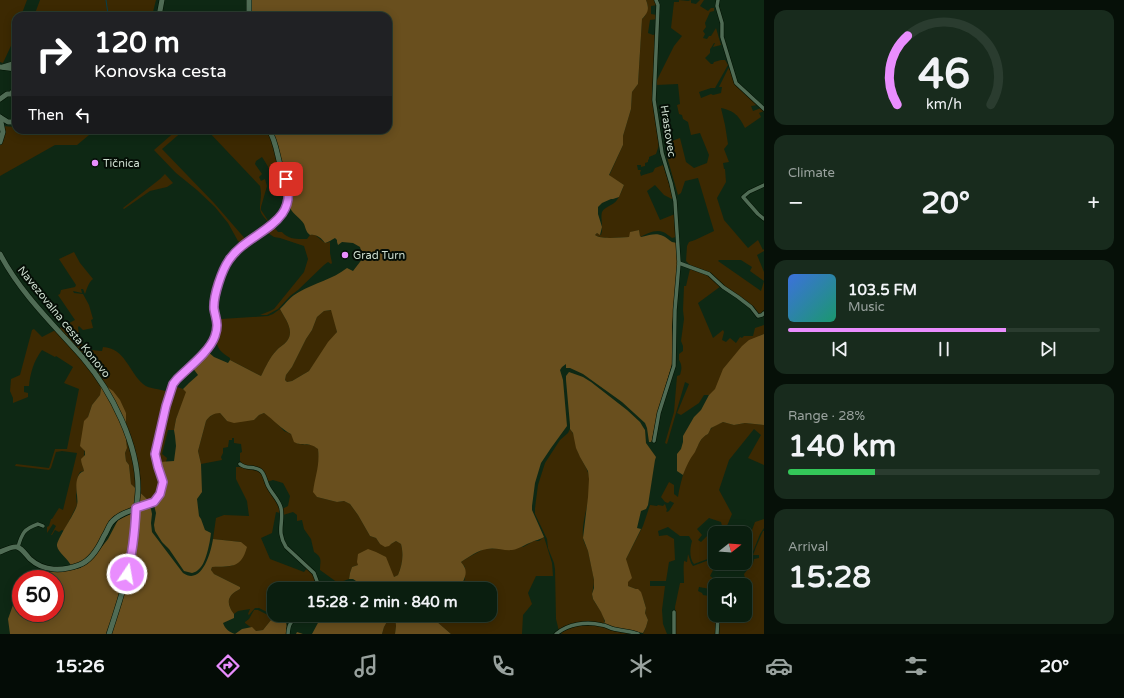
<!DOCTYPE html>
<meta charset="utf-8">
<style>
:root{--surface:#0a1e0f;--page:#182b1d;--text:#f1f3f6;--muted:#99a29e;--line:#2a3c2f;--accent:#e98dfe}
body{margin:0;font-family:"Varela Round",sans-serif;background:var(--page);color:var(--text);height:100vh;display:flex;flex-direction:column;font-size:15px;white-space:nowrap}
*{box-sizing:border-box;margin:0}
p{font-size:13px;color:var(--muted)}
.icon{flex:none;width:22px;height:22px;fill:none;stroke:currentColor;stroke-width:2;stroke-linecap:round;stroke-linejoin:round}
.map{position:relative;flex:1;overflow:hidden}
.sheet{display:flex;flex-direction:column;gap:10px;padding:10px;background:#061008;width:360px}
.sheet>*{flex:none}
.guide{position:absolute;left:12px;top:12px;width:380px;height:122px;border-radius:12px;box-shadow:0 2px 10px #0003,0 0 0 1px var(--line);background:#202124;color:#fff;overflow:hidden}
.needle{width:26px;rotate:73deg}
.tools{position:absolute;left:708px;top:526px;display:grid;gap:8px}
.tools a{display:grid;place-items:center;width:44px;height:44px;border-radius:8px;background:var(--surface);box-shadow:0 2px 10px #0003,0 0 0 1px var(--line);font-size:20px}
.speed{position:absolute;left:12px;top:570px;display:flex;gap:8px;font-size:20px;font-weight:700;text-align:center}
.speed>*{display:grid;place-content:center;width:52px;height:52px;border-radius:50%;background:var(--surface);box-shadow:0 2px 10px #0003,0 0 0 1px var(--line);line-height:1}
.speed .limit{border:6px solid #d22;background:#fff;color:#111}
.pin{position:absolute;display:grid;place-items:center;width:34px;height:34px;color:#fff;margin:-17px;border-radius:8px;box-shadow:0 2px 6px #0006}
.me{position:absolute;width:44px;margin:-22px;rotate:12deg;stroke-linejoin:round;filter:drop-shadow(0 0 3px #0008)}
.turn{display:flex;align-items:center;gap:14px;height:84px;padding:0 16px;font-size:18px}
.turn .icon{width:52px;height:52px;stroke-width:2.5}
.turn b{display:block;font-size:28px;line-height:34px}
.then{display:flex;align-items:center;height:38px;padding:0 16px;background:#0003;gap:8px;font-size:15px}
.big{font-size:30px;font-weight:800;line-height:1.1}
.sheet .tile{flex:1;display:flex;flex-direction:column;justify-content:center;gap:6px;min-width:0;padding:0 14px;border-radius:12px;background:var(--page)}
.sheet .dial{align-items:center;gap:0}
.dial svg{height:104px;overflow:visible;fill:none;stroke:var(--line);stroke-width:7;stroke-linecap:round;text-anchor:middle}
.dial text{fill:var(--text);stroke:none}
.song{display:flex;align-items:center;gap:12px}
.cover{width:48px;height:48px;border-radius:6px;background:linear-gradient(135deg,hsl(220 70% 55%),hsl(160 70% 35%))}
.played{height:4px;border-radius:2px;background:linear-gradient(90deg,var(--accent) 70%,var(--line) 70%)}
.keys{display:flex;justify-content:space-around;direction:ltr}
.heat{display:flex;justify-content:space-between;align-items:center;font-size:22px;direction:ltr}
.charge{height:6px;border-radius:3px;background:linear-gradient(90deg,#34c759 28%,var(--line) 0)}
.trip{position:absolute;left:267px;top:582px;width:230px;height:40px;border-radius:12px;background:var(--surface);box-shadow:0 2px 10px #0003,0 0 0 1px var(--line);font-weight:800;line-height:40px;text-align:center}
.tabs{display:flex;height:64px;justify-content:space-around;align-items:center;background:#040c06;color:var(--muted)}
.tabs .icon{width:28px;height:28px}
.tabs .active{color:var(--accent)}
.tabs b{font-size:18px;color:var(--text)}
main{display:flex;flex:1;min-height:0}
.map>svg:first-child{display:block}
.green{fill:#3c2902;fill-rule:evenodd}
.forest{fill:#694f1e;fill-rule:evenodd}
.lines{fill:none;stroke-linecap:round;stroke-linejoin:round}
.stream{stroke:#05404d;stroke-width:1}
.street-casing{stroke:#001102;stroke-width:4.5}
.secondary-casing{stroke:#001102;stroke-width:6}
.street{stroke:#506c55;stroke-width:3.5}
.secondary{stroke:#506c55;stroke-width:5}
.route-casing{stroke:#975ca5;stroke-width:10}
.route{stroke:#e98dfe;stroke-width:7}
.poi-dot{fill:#e98dfe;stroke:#050e06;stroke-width:1.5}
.labels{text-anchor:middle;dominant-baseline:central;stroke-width:4;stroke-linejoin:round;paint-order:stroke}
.street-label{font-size:11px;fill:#ceded0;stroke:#050e06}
.poi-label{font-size:11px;fill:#ceded0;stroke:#050e06;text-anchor:start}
</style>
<main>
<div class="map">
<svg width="764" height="634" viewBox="0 0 764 634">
<rect width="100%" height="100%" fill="#0e2814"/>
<g class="green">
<path d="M0,0H27L21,16H16V35L3,63L0,62Z"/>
<path d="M40,0H156L152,16H34Z"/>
<path d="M646,0H655L657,5L651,6V14L657,15V19L650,20L648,33L653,35L656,34L652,93L658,139L659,145L656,154L649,157V159L648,160V162L645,163V166L641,167V165H637L638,170H641L640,173L641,176L643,175L653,172L655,168L663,165L674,199H672L664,195L655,185L647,191L660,220L675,214L676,237L672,238C669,236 666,233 663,232C655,229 647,234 640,237L639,230L631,232L629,237C619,237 603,240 595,235L597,233L601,235C604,227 600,218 602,212C605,206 613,206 617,200C620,196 622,190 624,185L609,176L623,145V136L631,109L632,92L638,84L642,19L645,16L648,6Z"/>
<path d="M679,0L688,1L691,0V3L696,4L700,0H704L700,6L708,11L711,8H714V11L710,12L705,23L706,27L703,31L705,34L703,38L707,39L709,36H711L716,28L721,45L713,47L715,43H714L711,48L710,49V53L705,58L711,64H713L714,62L721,60H725L728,65L715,88H711L699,92L701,98L711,94L713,95L721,93L722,87H719L728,69L729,68L737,86L757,105L751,106L753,111L761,108L764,111L759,113L761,117L745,128C739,116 735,111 721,108L725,125L728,144L724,149L729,162L723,163L724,169H725L726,182L717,198L724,220L748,248L758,240L763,250L764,249V251L757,255L764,272V310L762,313L760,314L757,313L754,307L744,300L723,286L712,275L691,266L686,261L687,246L689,242L695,240L714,231L698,178L685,181L681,193L678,195L667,157L666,143L680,138L686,162L694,168L707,163L709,155L700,133L691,135L688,122L683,119L682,115L679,114L677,105L680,104L678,84L656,85L655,84L674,46L682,36L671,28L674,2H679ZM719,260H741L752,267L750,271L764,281L761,291L718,261Z"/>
<path d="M2,126L16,127V130H95L77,145H55L0,176V134Z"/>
<path d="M177,130H184L162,149L214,203L247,241L242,243L238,241L228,223L215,207L197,190L176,173L154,150Z"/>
<path d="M207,130H268L271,137L279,170L274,173L272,171L270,170L264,160L262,157L256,161L255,164L262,174L259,177L261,181L265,179L267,186L261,207V210L269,222C253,209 264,203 260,186Z"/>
<path d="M165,174L173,183L167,187L150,191L124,209L123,208L160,179Z"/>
<path d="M274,227L278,232H282C289,240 298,239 307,239L310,235H315L325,243L330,242V253L332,263L331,264L328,262L324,265L298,290L290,296L278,309L267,315H260L270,311L274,309L304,272L308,259L304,246L280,238L274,237L268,233L243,249L242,248L271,228Z"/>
<path d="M74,252L80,263L93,279C88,283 87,289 85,294L83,289H81L82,293L73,291L74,293L83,294L89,305L93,319L91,320L93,328L83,330L79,326L78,327C80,346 83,350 102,351L103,347C125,348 129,372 143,384C150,390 160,388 167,392L168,394L152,452L160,483L157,495L148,500L131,484L129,465L126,461L125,453L127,448L126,439V413L101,389L100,395L92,405L88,417L83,465L84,471L80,472L78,476L76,496L77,505L64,531L62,530L59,532L55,530L52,535H51L56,526L53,524L47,533V527L49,526L51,519H52L59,508L63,510L77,453L62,451L56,452L51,468L49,470L15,466L16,464L49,468L55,449H67L79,389L64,383L73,367L56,356L55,357L42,350C34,360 30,374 29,386H24V392L28,393V397L13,403V398L10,391L11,379L20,375L32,330L34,329L42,337L75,320L58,295L60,294L61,290L75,287L76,285L59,259Z"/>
<path d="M690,269L709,275L721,286L698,303L713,338L723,330L724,332L722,340L726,342L730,338L736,343L740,337L742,338L744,336H753L755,328L764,325V334L759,336L713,392L709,395H704L699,403L681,415L677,413L689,384L685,382L667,444L665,443L674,412L677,376L680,375C682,369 682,365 679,360V354L683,351V346L681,341L684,319L683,310L684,286H686Z"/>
<path d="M280,309C285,319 295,330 287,341C284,345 279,347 276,351C270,357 265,369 261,376L230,360V358C221,352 219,351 216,341C219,333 219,325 221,319L268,316L273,314Z"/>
<path d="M332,310L337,332L309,371L292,381L287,382L285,380L286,375L292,367L306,339L312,330L317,317L324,311Z"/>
<path d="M174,386L183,389L187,392L176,419L174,430H168L162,454L167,458L166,462H159L153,453L171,393Z"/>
<path d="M215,413H220L227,421L254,420L259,415L264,413L271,417L284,431L291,434L298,444L313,445L318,449L319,458L318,471L314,488L317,497L337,502L344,501L350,504L358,515L370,536L376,538L380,544H391L396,541L401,544C404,556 402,565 398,575L394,577L358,563V565L352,567L350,573L349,579L338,583L320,570C320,560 323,558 314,552L311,539L304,529L302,520L297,521V515L293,512L283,515L282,509L288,506L290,496L283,483L273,480L267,482L263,472L241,464L240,461V453L242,452L241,444L234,443V438H232V440H229L228,447L223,448V453L221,457L222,460L201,464L198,451L206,421L208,418Z"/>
<path d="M723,422L734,425L745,423L764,425V465L748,458L761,435L754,429L729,460L719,490L732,514L724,533H715V552L713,557L694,564C689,558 690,548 692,541L689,536H680L668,527L658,531L659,536L667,535L674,539L675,560L669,562L666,581H650V586H665L662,610L663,624L667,634H643L646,627L648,620L645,613L646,608L643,598L636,589L628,586L626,559L641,530L643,526L650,505L657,506L658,505L663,506L665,504L667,510L666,511L667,512L669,511L674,503L670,501L668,503L665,502L661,497L669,482L674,485V494L678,497C680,484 684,470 689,459C690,456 693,454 695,451C699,444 700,438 708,434C712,425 715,426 723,422ZM709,518L721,522L722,526L712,531L701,542L698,540L702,535L697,529Z"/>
<path d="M570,429C576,436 575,443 578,452C581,460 587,467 589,476C593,496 581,518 583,537C583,542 587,547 588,551C590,561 593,572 594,581C594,587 591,594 593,599C597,607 606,615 604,624L577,623L559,631L556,619L555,569L554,563L548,548L547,539L535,514V508L538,485L545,463L560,440L568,433Z"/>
<path d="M236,467H240L260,471L279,504L280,513L276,512L272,533L261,538L270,559L304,572L308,567C314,574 316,580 315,589H274V601L269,606L267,610L274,613L273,615L259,608H255L249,615L248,614L250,609L238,611L234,614C225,602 228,595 240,589V587L214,574L211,571L212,567C230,566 237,569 245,551L241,542L213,539L216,518L224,515L249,516L247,501L236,479Z"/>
<path d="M764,519V528L760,534L750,559L745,560V549L755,522Z"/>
<path d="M763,531H764V634H718L719,615L728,617L729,615H745V585H733L736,582L742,581L745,578L744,574L753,563L754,559L759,558V555H753L756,547Z"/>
<path d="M544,537L552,563L553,576H536L528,593L532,604L523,615L522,634H451L436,621L438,616L441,615H490V589H460L465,579V567L461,562L469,557L484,549L523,547L534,541H539Z"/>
<path d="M688,554L691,563L693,566L709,560L715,559V563H717L713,564L712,567L713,570L710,576L714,579L710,589L699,587L698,591L702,593L703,595L709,596L714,595L715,599V615H717L716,634H676L675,607L680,583H684C684,576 683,568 684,561L687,562Z"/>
<path d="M254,610H258L272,617L271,620L263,630L256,631L245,623V622L249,619Z"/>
<path d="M395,617L396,626L395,634H382L384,627L388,620Z"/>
<path d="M600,625L616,631L635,634H563L560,633L576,626Z"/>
</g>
<g class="forest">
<path d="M250,0H646C649,8 649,12 642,19L638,84L632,92L631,109L623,136V145L609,175L624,185L619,197L613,199H611L602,203L598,207V214L602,227L600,235L597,233L595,235C602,240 620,237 629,237L630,232L639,230L640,236L641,237C656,233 660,232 672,242L677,243L678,264L672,327L674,357L657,416L652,440L651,442H649L647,428L645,423L622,402L583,374L570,368H566V364L562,367L560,370L563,380L567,426L551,448L541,463L535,483L532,506V510L544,537C539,540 536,540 532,542C525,544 520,549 512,550C504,551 495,547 487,549C478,550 469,557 461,562C470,572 464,578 460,589H340L352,588L356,585V581L353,579H349L350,573L352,567L358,565L357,562L358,554L368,549L376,552L386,557L394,577L398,575C402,565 404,556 401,544L396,541L391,544L389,546L385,547L380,544L376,538L370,536L358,515L350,504L344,501L337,502L317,497L313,492C315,476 320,466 318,449C308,441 303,447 294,442L291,434C281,429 274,420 264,413L259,415L254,420L234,423L227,421L220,413C214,413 209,416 206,421L198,451L201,464L202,492L197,499L199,516L201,519L205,530L211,533C210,542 206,565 198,570C196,572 194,572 192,573L184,571L169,549L162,542L155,531L154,525L156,513L154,505C157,503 158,501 160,497C168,484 163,475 159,462L174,461L176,446L175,436L174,430L176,419L186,392L183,389L189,383L198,375L192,367L207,351L214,357L228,363L230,360L261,376C265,368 270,357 276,351C279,347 284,345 287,341C295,330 285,319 280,309C286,303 291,296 299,292C315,283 333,279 347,268L353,271L363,258L360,247L353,243L342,242L338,245L337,242V240L335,238C331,240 329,242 325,243C321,238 317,234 310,235C306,232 306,229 304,224C300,217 290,213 289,204C288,201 289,198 289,195C290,183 288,174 281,165L271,130H388V16H250ZM331,310L337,332L328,342L309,371L292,381L287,382L285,380L286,375L292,367L306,339L312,330L317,317L324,311Z"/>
<path d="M764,334V425L745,423L734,425L723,422L711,428L708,434C700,438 699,444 695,452C689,460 687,465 683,475L677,471V454L681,449L683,442V436L694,417L701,410L709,395L715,389L723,369L742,346L749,340Z"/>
<path d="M569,372L583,377L591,382L627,410L640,422L643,427L645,430L646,443L656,457L655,460L648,505L646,509L641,511L637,528L641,529L626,559L632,578L628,582V586L636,589H638L641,592L643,598L646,608L645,613L648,620L646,627L643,633L616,628L604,624L605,621L601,612L593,599L592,594L594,588V580L588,551L583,538L588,497L589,479L588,471L580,457L576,448L573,433L570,429V425L566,380V376Z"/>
<path d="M100,384L106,386L113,391L120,400L126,413V439L127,448L125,453L126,461L129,465L131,484L148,500L114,516L109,530L86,561L71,566C69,559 58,553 57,546C56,540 75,514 77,505C78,501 77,498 77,495C76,487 75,474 84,471C83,466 81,463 81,459L85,455V451L80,446L84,421L88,417L92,405L100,395L101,389Z"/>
<path d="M148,506L151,509L152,514L151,523L152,532L183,573C202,586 211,552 213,539L241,542L247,547C241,569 231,566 212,567L211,570L214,574L240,587V589C228,595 225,602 234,614V618L223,623C225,629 229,632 235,634L242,629L252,627L256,631L263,630L271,620L274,613V615C288,615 287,623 286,634H10L8,619L13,605L21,604V613H55V579H47L50,571L71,570L80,568L86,564L93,558L108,539L118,520Z"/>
<path d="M327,615H441L438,616L436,621L451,634H395L396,626L395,617L388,620L384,627L382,634H296L297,632L303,634H312L319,621L325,618Z"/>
</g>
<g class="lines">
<path class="stream" d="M106,0L108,14"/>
<g class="street-casing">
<g id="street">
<path d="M718,0L717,6L722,23V37L736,83L764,109"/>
<path d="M764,185L749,192L743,197L758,214L764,219"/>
<path d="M679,263L709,274L723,287L738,297L751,307L758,316L762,315L764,313"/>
<path d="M654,441L659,413L674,366L675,310L679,263L675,201L671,183L662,153L654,100L658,5L656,0"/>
<path d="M240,464C246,470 257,465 262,472C265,476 266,482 268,486C272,494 279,500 281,508C284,523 276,531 286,547L314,573L317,581L316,589"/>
<path d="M18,547C22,533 24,529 38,524L43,526"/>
<path d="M674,612V634"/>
<path d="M288,634C289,618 294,621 307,615"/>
<path d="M556,634C568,624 586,621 602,625C606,625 609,628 614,629C622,631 630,631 638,634"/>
<path d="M717,634L718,615"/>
</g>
</g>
<g class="secondary-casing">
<g id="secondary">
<path d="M159,16L162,0"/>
<path d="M249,16V0"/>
<path d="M0,67L16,69"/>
<path d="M3,67L16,63"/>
<path d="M12,93L16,87"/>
<path d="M0,99L7,94H16"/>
<path d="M0,117L3,132L0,142"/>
<path d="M0,117L8,122H16"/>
<path d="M0,254C21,294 54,325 83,358C112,392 138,444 138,489C138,497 136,506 136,514C135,529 134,546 130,562C125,586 117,610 109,634"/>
<path d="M0,552C5,550 12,546 17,547C22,548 27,556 30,559C44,572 63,571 79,565C91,561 99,547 104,536C107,532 108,527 111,523C124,507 151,510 160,495C168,481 155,468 155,454C154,449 157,442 159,436C163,417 166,395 177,379C189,367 210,352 215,336C219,324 216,320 214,309C213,297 222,269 229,260C245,237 279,231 287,203C288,198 289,193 288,188C288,180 283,175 281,168C277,155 276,141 269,130"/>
</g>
</g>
<use href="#street" class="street"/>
<use href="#secondary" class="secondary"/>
</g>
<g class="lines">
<g class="route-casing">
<path id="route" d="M127,574C133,552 135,530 136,508L154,502L160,494L163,482L158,467L155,454L166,406L173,384L177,379C189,367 210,351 215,336C219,324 216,320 214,309C213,296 222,270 229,260C249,230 300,226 286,179"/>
</g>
<use href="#route" class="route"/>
</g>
<g class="poi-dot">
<circle cx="95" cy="163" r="4"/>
<circle cx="345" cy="255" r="4"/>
</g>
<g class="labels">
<g class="street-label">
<text transform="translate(668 131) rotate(81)">Hrastovec</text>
<text transform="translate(64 322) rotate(51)">Navezovalna cesta Konovo</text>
</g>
<g class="poi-label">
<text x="103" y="163">Tičnica</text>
<text x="353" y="255">Grad Turn</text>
</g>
</g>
</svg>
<div class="tools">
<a><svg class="needle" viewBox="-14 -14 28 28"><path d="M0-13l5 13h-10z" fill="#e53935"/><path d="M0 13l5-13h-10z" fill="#99a29e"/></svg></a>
<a><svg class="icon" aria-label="sound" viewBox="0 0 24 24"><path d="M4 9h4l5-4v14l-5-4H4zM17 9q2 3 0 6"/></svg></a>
</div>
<div class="speed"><div class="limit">50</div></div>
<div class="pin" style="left:286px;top:179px;background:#d93025"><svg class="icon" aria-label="arrive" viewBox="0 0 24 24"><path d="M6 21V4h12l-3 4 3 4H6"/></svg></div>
<svg class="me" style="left:127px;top:574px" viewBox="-20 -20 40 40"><circle r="17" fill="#e98dfe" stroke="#fff" stroke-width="3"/><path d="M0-11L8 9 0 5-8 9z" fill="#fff"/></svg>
<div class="trip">15:28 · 2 min · 840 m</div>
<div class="guide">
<div class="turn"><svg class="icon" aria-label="right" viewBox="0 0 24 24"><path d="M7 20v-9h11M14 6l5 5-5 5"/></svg><div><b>120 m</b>Konovska cesta</div></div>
<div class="then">Then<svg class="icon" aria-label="left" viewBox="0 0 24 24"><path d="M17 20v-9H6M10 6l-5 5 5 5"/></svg></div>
</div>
</div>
<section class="sheet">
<div class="tile dial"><svg viewBox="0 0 100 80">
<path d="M14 69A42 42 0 1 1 86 69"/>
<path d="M14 69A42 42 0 0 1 22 16" stroke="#e98dfe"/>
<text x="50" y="56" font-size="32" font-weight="700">46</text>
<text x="50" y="72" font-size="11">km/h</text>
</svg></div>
<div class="tile"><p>Climate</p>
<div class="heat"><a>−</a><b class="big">20°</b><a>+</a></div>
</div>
<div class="tile">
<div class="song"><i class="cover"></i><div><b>103.5 FM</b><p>Music</p></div></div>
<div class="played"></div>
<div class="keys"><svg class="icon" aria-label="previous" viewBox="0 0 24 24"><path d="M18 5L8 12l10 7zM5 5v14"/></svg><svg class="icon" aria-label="pause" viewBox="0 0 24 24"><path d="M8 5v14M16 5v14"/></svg><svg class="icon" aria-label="next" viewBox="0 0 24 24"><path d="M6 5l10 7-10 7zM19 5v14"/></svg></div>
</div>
<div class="tile"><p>Range · 28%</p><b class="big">140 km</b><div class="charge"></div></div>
<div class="tile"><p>Arrival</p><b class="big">15:28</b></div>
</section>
</main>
<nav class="tabs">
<b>15:26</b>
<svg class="icon active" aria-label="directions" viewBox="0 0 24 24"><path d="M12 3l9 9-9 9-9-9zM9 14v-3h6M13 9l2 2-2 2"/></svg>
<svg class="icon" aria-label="music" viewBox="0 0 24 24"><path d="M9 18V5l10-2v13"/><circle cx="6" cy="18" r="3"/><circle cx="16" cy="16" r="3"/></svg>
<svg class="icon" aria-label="phone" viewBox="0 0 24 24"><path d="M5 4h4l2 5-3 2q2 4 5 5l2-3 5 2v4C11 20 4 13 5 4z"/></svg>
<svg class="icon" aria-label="climate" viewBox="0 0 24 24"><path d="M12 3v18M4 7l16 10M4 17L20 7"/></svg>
<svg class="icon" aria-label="car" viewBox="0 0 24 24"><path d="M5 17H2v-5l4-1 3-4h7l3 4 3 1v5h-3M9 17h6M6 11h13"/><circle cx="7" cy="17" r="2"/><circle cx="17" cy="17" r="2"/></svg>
<svg class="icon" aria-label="filters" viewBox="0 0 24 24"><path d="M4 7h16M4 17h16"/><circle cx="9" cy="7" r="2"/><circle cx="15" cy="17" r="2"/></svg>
<b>20°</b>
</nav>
